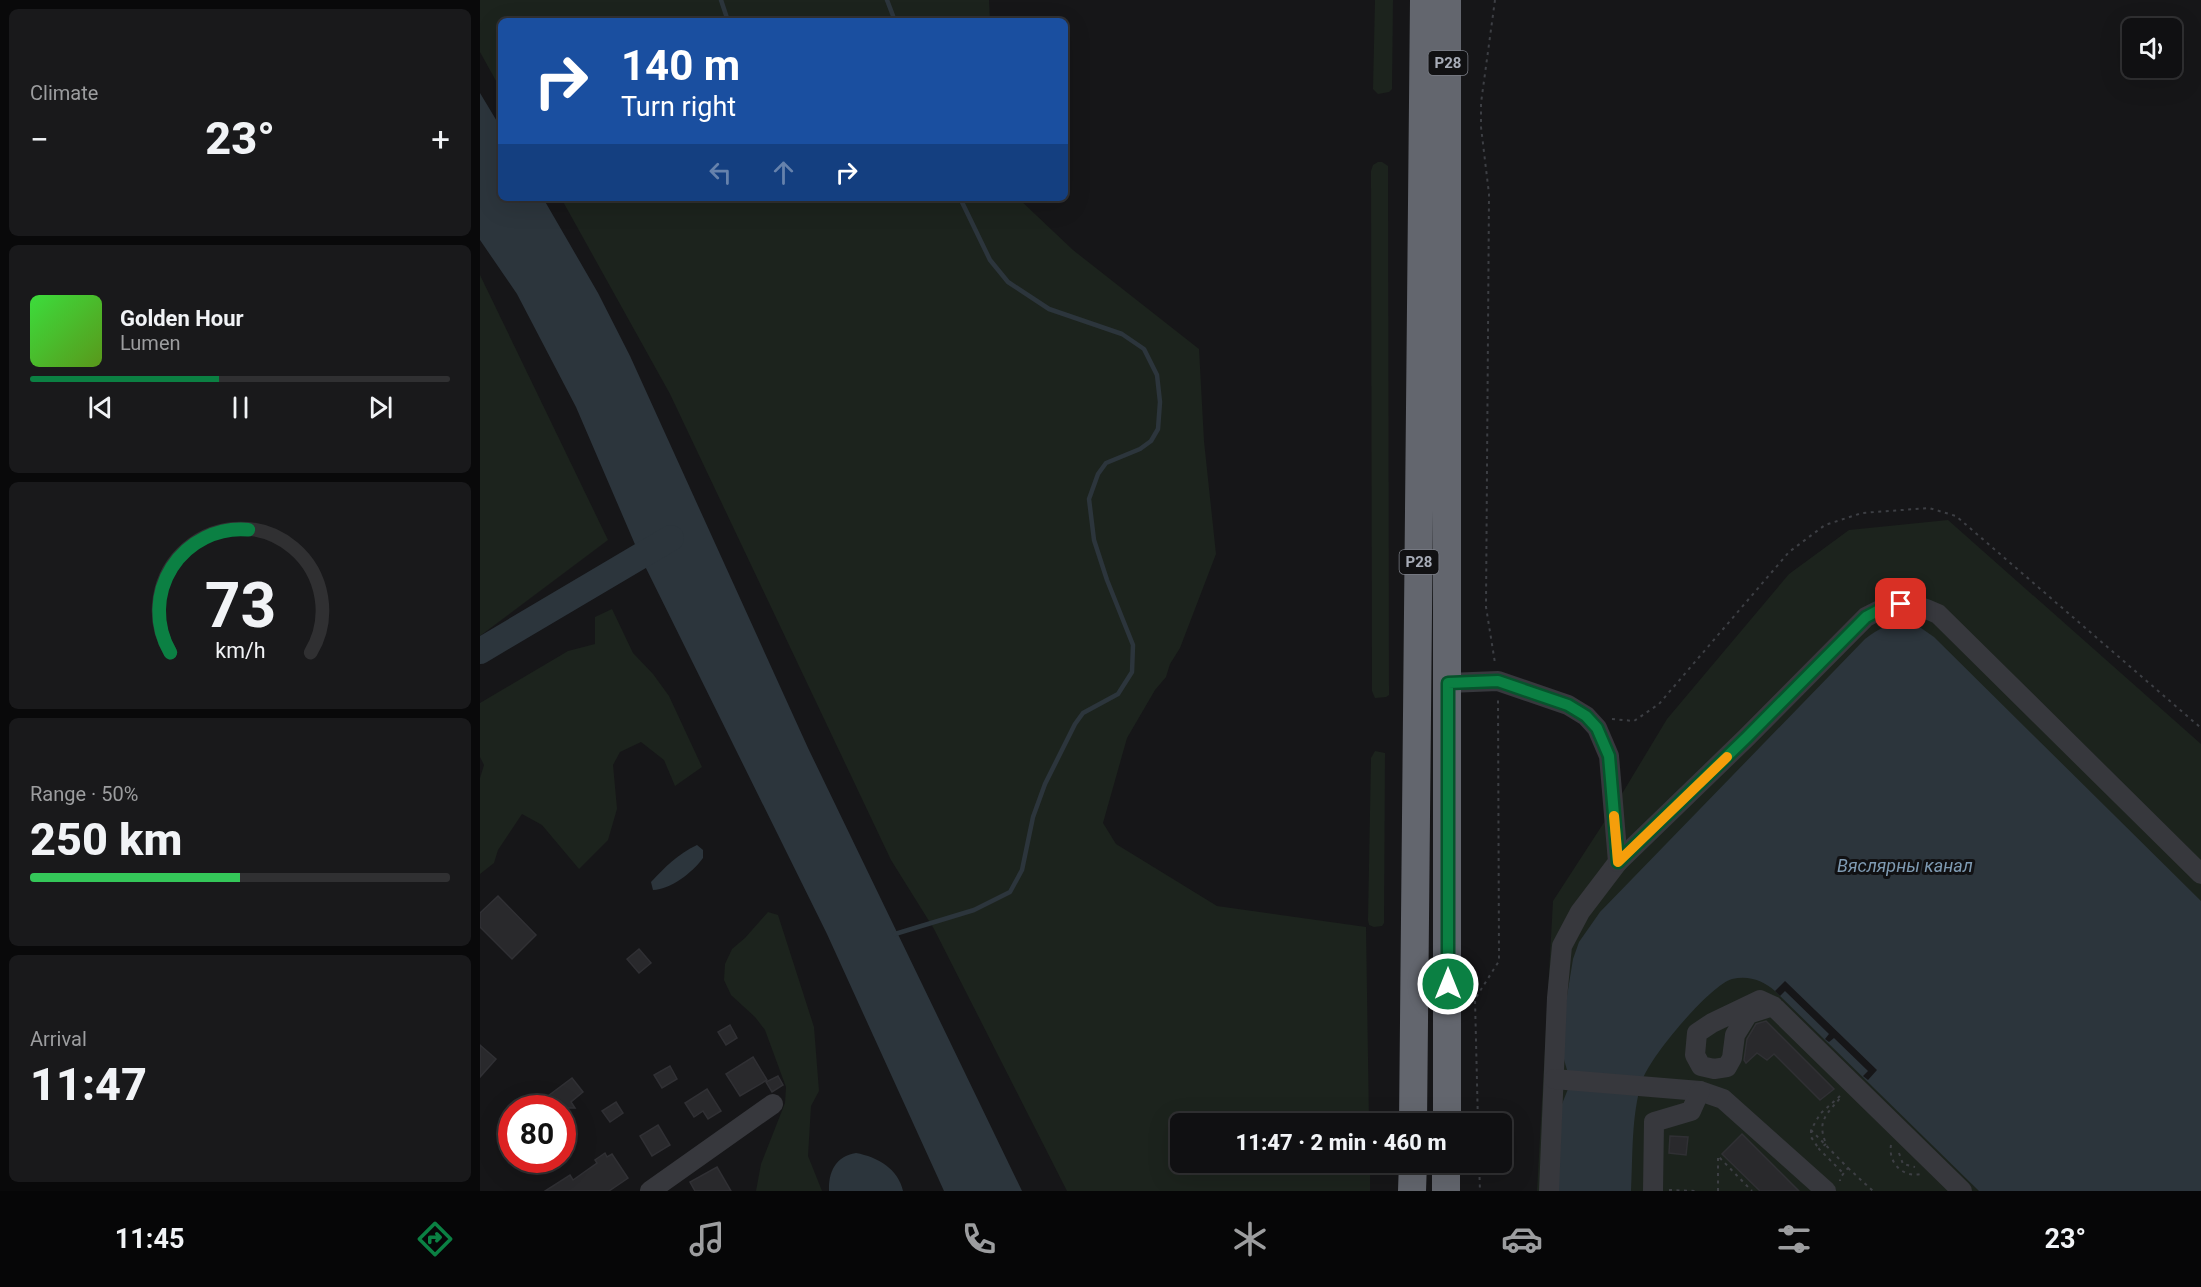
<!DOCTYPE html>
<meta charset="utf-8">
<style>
:root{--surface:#101012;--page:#19191b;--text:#f1f3f6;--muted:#9c9d9f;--line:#303032;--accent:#0b8043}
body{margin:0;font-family:Roboto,sans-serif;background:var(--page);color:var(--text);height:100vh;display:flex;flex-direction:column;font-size:22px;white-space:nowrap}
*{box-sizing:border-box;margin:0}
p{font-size:20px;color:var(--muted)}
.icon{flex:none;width:33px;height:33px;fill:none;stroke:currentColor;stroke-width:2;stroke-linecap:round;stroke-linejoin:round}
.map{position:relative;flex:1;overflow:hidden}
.sheet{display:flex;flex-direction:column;gap:9px;padding:9px;background:#09090a;width:480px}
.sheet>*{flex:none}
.hud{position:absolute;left:18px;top:18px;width:570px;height:183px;border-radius:9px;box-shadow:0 6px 24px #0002,0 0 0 2px var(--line);background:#1a4fa0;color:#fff;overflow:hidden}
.tools{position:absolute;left:1642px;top:18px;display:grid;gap:12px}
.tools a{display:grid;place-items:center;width:60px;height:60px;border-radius:9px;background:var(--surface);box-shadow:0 6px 24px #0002,0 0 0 2px var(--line);font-size:30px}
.speed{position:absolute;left:18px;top:1095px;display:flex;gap:12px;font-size:30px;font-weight:700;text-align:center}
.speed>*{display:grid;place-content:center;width:78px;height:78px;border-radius:50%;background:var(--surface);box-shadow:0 6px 24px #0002,0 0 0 2px var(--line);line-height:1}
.speed .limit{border:9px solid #d22;background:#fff;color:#111}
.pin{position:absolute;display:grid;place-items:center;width:51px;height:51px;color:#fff;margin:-26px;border-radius:12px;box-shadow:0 3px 9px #0006}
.me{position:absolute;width:66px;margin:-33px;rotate:0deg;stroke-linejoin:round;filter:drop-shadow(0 0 4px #0008)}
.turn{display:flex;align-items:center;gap:21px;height:126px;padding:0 24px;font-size:27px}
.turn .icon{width:78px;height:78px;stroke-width:2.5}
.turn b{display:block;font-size:42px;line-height:51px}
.lanes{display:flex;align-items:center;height:57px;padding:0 24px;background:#0003;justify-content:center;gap:30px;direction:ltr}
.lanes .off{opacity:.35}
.big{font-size:45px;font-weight:800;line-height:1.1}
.sheet .tile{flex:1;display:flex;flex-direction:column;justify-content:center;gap:9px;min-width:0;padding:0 21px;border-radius:9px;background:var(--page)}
.sheet .dial{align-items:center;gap:0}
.dial svg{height:156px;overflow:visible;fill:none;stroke:var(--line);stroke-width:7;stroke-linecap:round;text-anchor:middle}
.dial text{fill:var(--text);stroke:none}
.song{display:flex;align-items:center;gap:18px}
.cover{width:72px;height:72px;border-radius:9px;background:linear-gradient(135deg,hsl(120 70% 55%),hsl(90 70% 35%))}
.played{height:6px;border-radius:3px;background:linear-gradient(90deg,var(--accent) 45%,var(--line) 45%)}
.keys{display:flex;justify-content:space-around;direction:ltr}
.heat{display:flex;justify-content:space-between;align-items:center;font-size:33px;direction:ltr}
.charge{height:9px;border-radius:4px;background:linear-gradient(90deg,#34c759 50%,var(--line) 0)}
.trip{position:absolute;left:690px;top:1113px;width:342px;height:60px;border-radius:9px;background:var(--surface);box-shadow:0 6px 24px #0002,0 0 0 2px var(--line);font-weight:800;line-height:60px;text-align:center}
.tabs{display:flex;height:96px;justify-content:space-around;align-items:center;background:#060607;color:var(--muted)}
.tabs .icon{width:42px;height:42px}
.tabs .on{color:var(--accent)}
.tabs b{font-size:27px;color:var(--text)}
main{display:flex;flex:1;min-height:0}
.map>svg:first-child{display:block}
.green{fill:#1c231d}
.water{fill:#2c353c}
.pier{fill:#161618}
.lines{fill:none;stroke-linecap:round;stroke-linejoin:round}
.stream{stroke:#2c353c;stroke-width:4.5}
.river{stroke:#2c353c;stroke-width:26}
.building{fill:#29292c;stroke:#303034;stroke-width:1.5}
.path{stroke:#3d3f44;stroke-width:2;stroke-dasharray:3 4.5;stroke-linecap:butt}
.minor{stroke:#37383d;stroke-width:20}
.highway{stroke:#63666e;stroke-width:28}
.route-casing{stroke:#07532c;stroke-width:15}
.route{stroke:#0b8043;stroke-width:10}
.slow{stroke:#f59e0b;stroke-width:10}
.labels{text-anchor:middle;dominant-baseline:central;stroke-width:6;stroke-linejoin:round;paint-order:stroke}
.shield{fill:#111113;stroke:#7b7e86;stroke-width:1.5}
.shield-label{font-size:15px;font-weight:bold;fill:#a8adb8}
.water-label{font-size:18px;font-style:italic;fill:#7f9bb3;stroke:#111113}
</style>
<main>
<section class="sheet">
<div class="tile"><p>Climate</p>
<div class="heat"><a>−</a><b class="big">23°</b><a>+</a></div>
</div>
<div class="tile">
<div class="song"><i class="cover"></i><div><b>Golden Hour</b><p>Lumen</p></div></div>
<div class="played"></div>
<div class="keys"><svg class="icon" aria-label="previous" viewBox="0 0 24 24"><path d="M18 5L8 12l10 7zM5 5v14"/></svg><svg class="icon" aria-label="pause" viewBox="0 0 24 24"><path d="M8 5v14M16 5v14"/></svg><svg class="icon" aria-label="next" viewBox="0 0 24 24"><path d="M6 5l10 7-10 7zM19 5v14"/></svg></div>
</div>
<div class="tile dial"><svg viewBox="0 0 100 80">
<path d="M14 69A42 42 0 1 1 86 69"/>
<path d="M14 69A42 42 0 0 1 54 6" stroke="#0b8043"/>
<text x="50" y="56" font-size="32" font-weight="700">73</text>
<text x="50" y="72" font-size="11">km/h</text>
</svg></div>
<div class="tile"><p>Range · 50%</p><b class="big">250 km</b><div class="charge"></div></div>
<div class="tile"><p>Arrival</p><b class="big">11:47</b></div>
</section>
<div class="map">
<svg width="1721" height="1191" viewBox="0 0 1721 1191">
<rect width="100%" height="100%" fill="#161618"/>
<g class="green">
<path d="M0,0H509L510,21H21V90L0,52Z"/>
<path d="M895,0H913L912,89L909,92L898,94L893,89Z"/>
<path d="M898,162H902L908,166L909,695L906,697L895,698L892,691L891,171L893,165Z"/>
<path d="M81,198H538L593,250L719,349L724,441L736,554L700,648L690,664L686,677L675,690L647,738L623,823L636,844L737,906L886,927L889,1123L700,1124V1162L890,1163V1191H587L454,929L411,860L190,394Z"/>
<path d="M0,275L128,540L0,636Z"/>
<path d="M1468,520L1721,744V1191H1057L1073,901L1134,807L1187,719L1309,574L1369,530Z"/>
<path d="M132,609L153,653L173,674L189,696L222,767L195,786L184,760L161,742L140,752L133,765L137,809L128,840L99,869L62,825L42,814L18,850L14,863L0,874V778L4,765L0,757V703L88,651L115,644V617Z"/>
<path d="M895,751L905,753L904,923L902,926L894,927L889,925L888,920L891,758Z"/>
<path d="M288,912L298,915L334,1027L339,1091L331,1106L328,1156L342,1191H276L281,1164L305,1103L306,1087L285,1030L275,1017L251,995L244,980L245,964L252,949L265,938Z"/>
</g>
<g class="water">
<path d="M0,93L21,128V198H63L118,293L150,356L328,748L542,1191H464L347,934L160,556L96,407L37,294L0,240Z"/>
<path d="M1426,623L1441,628L1454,637L1721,901V1191H1499L1295,991C1283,980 1268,975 1252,979C1229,986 1169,1058 1162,1081C1151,1116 1153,1155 1151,1191H1078L1082,1104L1088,1089L1089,1077L1083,1056L1086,1002L1093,959L1099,942L1120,912L1385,639C1399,628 1409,624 1426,623Z"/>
<path d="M217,845L223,850V858C212,873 191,889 173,890L171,882C185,867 198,854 217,845Z"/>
<path d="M376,1153C398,1157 418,1169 423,1191H349C348,1172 356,1156 376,1153Z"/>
</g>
<path class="pier" d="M1305,981L1397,1070L1388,1080L1383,1076L1388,1071L1354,1038L1349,1042L1345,1039L1349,1034L1305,991L1300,996L1295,991Z"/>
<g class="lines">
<g class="stream">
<path d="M241,0L248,21"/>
<path d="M407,0L415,21"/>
<path d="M415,934L494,910L530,892L542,870L553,817L565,784L595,724L603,713L638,694L652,672L653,645L627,580L614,540L609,499L618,474L626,463L660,449L671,441L678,429L680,402L677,375L664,349L642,334L569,309L528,282L510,260L480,198"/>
</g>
<path class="river" d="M0,651L191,538"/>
</g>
<g class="building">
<path d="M18,896L56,935L32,959L0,927V913Z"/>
<path d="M159,949L171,963L159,973L147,959Z"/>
<path d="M1286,1021L1354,1089L1340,1100L1294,1054L1287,1060L1277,1053L1266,1063L1264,1060L1267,1039L1276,1024Z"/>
<path d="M250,1025L257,1038L246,1045L238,1032Z"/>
<path d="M0,1045L16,1059L0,1077Z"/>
<path d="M273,1057L287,1080L260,1096L246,1074Z"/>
<path d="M190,1066L197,1079L182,1088L174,1075Z"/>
<path d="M298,1076L303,1085L292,1092L286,1082Z"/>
<path d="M92,1078L103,1092L91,1102L95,1108H52Z"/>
<path d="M227,1089L241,1111L228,1119L223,1111L214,1117L205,1103Z"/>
<path d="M136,1102L143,1113L130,1122L122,1111Z"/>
<path d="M178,1125L190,1145L172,1156L160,1136Z"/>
<path d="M1262,1134L1319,1191H1280L1242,1154Z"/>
<path d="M1190,1136L1208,1137L1206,1155L1189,1153Z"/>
<path d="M125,1153L127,1157L132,1154L148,1178L129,1191H65L90,1175L93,1180L117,1163L115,1160Z"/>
<path d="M237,1167L251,1191H215L210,1182Z"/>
</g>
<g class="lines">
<g class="path">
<path d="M1015,0L1001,103V127L1009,194L1006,607L1015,663"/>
<path d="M1132,719L1154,721L1179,704L1309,552L1345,525L1382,513L1449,508L1476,516L1721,728"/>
<path d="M1360,1096L1340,1114L1331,1130L1368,1168L1360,1178V1181"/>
<path d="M998,1124L995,999L1019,961L1018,699"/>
<path d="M1331,1130V1137L1339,1149"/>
<path d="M1345,1141C1337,1120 1348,1113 1361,1097"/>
<path d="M1346,1144L1339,1149L1363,1173"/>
<path d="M1411,1145C1408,1163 1423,1178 1441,1174"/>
<path d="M1419,1153L1423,1164L1435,1167"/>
<path d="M999,1162L1000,1191"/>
<path d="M1368,1168L1393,1191"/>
<path d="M1189,1190L1216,1191"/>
<path d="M1238,1191V1156L1272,1191"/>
</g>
<g class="minor">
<path d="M968,683L1018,681L1088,705L1106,716L1117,728L1129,756L1138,862L1100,912L1082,946L1077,998L1069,1191"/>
<path d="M1138,862L1267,737L1386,617C1414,601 1429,600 1458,614L1721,874"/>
<path d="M1293,1006L1268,1014L1255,1035L1252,1058L1247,1067L1234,1069L1221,1066L1215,1055L1217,1033L1232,1023L1280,1000L1293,1006L1482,1191"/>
<path d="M1074,1079L1220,1091L1243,1099L1346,1191"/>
<path d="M170,1191L293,1104"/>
<path d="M1173,1191L1174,1122L1211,1111L1220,1091"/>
</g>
<g class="highway">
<path d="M933,1124L944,0"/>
<path d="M967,1124V0"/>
<path d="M932,1191L933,1162"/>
<path d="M966,1191V1162"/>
</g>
</g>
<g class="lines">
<g class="route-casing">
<path id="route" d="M968,984V683L1018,681L1088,705L1106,716L1117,728L1129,756L1138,862L1267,737L1386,617L1401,609L1421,604"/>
</g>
<use href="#route" class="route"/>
<path class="slow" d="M1134,816L1138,862L1247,757"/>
</g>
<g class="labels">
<g class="shield">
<rect x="948.5" y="51" width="39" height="24" rx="4.5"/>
<rect x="919.5" y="550" width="39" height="24" rx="4.5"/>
</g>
<g class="shield-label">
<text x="968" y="63">Р28</text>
<text x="939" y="562">Р28</text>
</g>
<g class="water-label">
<text x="1425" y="865">Вяслярны канал</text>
</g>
</g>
</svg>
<div class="tools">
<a><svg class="icon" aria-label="sound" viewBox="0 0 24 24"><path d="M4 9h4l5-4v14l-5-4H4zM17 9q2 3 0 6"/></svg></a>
</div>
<div class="speed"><div class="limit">80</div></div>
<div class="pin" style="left:1421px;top:604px;background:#d93025"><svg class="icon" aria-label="arrive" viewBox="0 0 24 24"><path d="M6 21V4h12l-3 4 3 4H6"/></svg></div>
<svg class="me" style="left:968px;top:984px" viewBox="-20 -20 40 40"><circle r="17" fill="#0b8043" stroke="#fff" stroke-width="3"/><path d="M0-11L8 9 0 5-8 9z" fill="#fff"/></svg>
<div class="trip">11:47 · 2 min · 460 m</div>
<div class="hud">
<div class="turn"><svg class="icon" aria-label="right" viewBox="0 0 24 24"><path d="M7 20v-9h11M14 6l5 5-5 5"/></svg><div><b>140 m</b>Turn right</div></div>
<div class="lanes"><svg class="icon off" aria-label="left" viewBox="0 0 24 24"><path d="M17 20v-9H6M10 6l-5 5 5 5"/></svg><svg class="icon off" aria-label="ahead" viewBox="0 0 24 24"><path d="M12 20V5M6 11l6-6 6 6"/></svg><svg class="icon" aria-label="right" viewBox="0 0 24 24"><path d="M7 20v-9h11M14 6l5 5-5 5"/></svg></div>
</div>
</div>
</main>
<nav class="tabs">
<b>11:45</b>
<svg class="icon on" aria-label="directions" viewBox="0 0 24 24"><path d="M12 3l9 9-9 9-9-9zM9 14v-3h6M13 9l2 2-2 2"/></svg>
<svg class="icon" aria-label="music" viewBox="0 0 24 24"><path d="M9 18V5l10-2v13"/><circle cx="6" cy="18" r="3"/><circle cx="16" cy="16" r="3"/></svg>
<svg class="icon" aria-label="phone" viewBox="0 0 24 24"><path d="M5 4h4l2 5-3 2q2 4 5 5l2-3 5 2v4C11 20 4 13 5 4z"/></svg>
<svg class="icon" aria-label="climate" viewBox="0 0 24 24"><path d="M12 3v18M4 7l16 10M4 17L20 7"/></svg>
<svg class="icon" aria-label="car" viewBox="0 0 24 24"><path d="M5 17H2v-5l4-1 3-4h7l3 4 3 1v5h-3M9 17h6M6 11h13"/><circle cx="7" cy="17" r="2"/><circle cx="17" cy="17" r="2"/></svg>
<svg class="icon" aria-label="filters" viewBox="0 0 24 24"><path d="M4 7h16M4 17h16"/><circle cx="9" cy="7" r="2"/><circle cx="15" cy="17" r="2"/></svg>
<b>23°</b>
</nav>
